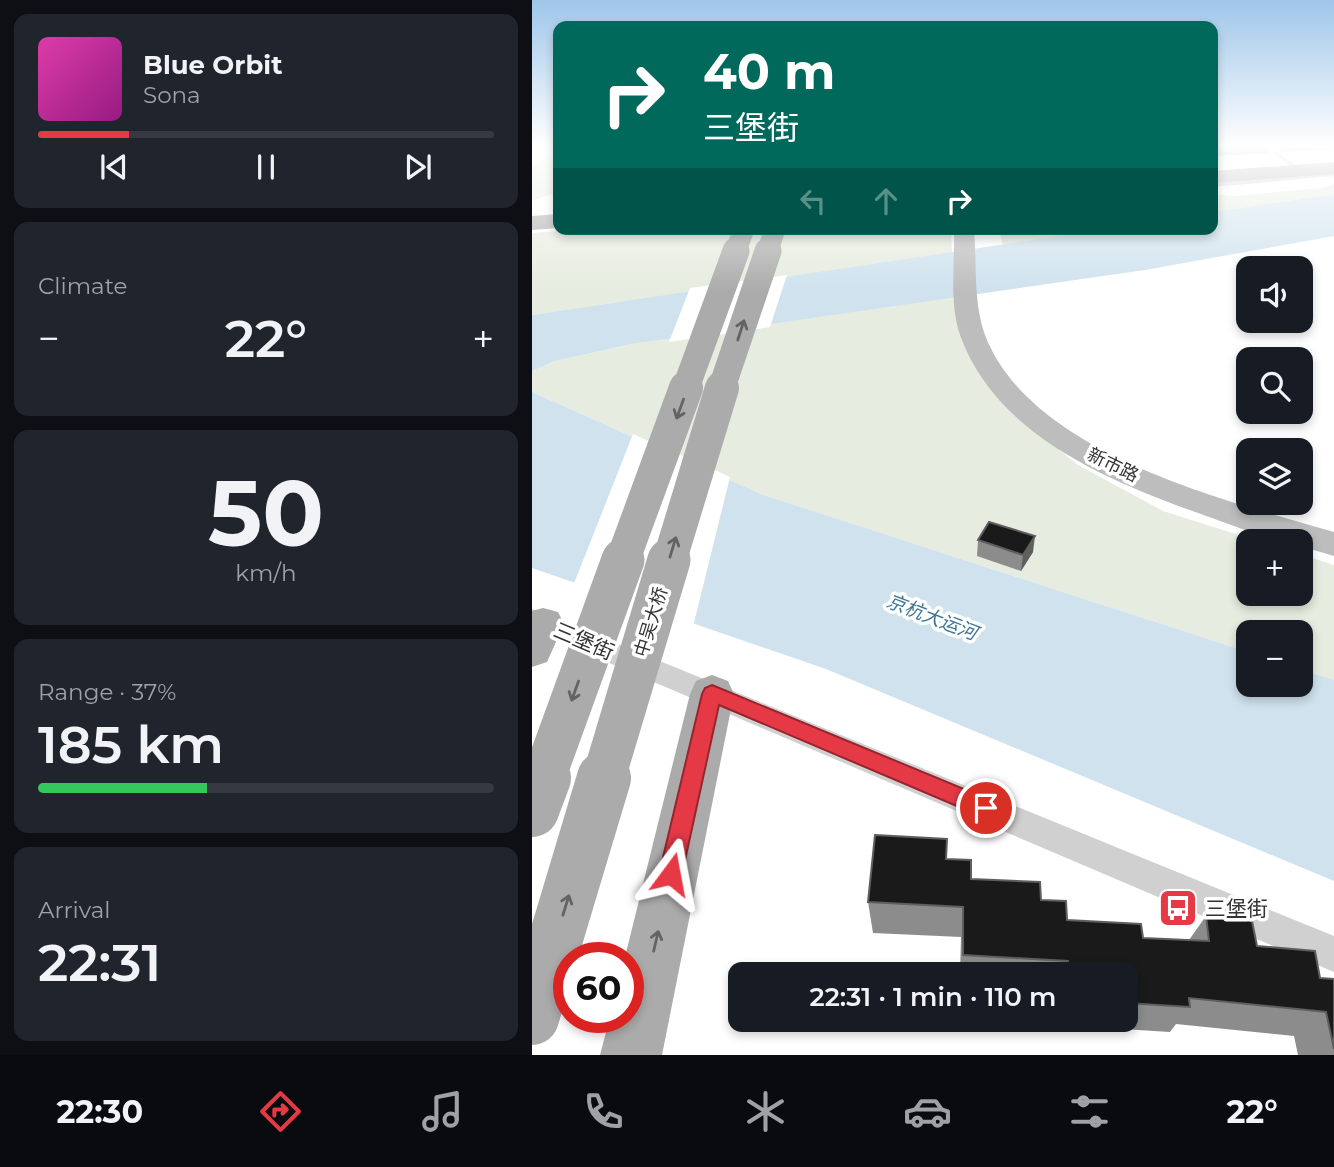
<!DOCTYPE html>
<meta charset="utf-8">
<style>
:root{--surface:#171b24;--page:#20242c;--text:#f1f3f6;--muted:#9ea1a6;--line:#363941;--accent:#e63946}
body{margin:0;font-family:Montserrat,"Noto Sans SC",sans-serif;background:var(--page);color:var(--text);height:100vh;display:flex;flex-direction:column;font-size:26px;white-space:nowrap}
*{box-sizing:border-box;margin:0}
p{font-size:23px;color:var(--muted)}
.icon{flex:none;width:38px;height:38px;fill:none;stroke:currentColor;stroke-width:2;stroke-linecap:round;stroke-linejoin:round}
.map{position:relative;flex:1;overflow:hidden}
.drawer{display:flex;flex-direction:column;gap:14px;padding:14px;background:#0d0f14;width:532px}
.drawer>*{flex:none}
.banner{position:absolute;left:21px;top:21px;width:665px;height:214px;border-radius:14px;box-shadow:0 4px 10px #0003;background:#00695c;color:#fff;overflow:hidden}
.buttons{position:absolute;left:704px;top:256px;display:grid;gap:14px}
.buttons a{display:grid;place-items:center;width:77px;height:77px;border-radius:14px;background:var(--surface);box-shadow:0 4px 10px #0003;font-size:35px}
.speed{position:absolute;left:21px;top:942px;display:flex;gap:14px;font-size:35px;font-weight:700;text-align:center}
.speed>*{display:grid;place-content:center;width:91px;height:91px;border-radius:50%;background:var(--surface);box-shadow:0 4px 10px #0003;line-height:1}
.speed .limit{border:10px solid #d22;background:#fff;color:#111}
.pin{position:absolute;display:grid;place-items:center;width:60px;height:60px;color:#fff;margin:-30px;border:4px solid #fff;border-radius:50%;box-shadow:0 2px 7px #0007}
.me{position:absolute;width:77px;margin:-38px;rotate:13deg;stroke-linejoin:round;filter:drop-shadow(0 0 5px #0008)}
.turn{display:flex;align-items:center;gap:24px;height:147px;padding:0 35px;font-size:32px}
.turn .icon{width:91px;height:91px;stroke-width:2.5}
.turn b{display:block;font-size:49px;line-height:60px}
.lanes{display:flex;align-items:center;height:66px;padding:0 35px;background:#0003;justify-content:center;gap:35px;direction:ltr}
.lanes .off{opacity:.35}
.big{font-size:52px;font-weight:600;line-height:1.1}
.drawer .card{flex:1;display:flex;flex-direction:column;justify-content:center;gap:10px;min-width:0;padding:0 24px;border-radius:14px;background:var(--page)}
.drawer .dial{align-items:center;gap:0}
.dial b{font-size:91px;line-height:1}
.song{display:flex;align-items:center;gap:21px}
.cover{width:84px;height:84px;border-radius:10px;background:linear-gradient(135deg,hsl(320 70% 55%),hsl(310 70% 35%))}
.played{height:7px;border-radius:4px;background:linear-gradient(90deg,var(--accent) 20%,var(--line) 20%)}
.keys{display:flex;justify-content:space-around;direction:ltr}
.heat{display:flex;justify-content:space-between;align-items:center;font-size:38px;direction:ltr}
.charge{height:10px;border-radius:5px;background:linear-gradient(90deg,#34c759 37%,var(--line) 0)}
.trip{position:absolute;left:196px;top:962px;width:410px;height:70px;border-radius:14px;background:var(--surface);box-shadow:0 4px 10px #0003;font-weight:600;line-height:70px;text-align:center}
.tabs{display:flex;height:112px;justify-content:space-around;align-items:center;background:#090b0e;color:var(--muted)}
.tabs .icon{width:49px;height:49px}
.tabs .on{color:var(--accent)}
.tabs b{font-size:32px;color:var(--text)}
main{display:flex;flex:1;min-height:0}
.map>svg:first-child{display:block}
.green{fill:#e6ecdf}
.water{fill:#cfe2ee}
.pier{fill:#fff}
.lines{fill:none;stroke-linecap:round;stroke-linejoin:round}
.lane{fill:#d0d0d0;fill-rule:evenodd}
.street{fill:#d0d0d0;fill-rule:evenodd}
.secondary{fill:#bdbdbd;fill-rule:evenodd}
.primary{fill:#ababab;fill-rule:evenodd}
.primary-bridge-far4{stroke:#ababab;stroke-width:21}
.primary-bridge-far3{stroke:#ababab;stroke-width:27}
.primary-bridge-far2{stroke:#ababab;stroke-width:34}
.primary-bridge-far1{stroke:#ababab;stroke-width:43}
.primary-bridge{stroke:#ababab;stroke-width:54}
.wall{fill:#8c8c8c}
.shaded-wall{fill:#5f5f5f}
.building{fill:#1a1a1a;stroke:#5f5f5f;stroke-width:2}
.oneway{stroke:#636363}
.route{fill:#e63946;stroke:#96252e;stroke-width:2}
.labels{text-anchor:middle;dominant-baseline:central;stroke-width:7;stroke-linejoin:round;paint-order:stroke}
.street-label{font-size:18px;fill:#333;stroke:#fff}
.water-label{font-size:19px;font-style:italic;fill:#3f7597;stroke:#fff}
.near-street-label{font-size:21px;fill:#333;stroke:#fff}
.near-poi-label{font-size:21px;fill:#333;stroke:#fff;text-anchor:start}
</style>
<main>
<section class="drawer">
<div class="card">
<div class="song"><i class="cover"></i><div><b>Blue Orbit</b><p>Sona</p></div></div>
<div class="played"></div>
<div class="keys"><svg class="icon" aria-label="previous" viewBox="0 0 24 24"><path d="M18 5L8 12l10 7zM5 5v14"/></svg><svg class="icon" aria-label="pause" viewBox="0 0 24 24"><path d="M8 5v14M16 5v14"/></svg><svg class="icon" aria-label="next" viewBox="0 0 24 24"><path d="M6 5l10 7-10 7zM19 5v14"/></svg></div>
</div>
<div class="card"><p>Climate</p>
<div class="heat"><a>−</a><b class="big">22°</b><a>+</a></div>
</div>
<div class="card dial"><b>50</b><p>km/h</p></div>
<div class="card"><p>Range · 37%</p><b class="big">185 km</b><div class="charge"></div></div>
<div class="card"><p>Arrival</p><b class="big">22:31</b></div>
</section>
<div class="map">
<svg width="802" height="1055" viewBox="0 0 802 1055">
<rect width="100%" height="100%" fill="#fff"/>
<g class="green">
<path d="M26,151V192L0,201V167Z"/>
<path d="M802,184V194L681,212V194L703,196L789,188Z"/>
<path d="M51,229H419L420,253L0,315V233Z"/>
<path d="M467,229H574L471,245Z"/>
<path d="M429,296L489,419L546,465L631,511L726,541H716V593H768V554L802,565V680L768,669V632H716V652L229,494L0,392V371L23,361L100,344Z"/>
</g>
<g class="water">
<path d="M802,194V236L613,270L100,344L23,361L0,371V315L574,229H681V212Z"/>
<path d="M0,392L229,494L716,652V684H768V669L802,680V881L294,669L0,568Z"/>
</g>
<g class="pier">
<path d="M255,275L238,327L137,342L158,288Z"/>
<path d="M101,434L198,477L161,627L41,586Z"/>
</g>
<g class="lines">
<g class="lane">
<path d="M730,145H736L763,165L758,166Z"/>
<path d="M802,172V176L681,187V183Z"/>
</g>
<path class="street" d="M0,609L802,936V972L0,630Z"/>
<path class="secondary" d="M422,229H442C445,263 441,302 453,335C498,453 692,500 802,532V556L768,546V541C737,541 706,527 677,517C582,483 465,438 428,335C417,302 423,263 422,229Z"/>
<g class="primary">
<path d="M802,162V174L681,183V171Z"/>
<path d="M26,214V228L0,230V216Z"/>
<path d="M11,608L26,612L32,624L15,662L0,667V611Z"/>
<path d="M180,675L196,681L202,694L130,1055H68L78,1017H96V957H93L158,694L164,681Z"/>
</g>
<g class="primary-bridge-far4">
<path d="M203,253L212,229"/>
<path d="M235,253L243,229"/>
</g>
<g class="primary-bridge-far3">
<path d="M153,390L204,251"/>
<path d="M189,390L236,251"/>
</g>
<g class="primary-bridge-far2">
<path d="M90,562L154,388"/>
<path d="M137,562L190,388"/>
</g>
<g class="primary-bridge-far1">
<path d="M11,780L91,560"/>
<path d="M71,780L137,560"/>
</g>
<g class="primary-bridge">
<path d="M0,810L12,778"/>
<path d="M0,1018L72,778"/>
</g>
</g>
<g class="wall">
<path d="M681,145H738L736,153L681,156Z"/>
<path d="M739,145H802V149L750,152Z"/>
<path d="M446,540L501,552L489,571L445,556Z"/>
<path d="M414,859L439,879L509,900L535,920L611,938L657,940L674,916L725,946L788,978L802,979V1055H766L762,1036L644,1024L638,1032L528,1025V1020H593V975H428L429,937L341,933L336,902Z"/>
</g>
<path class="shaded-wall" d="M503,536L501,552L489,571L491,555Z"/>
<g class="building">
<path d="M457,522L503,536L491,555L446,540Z"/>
<path d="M343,835L415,839L414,859L439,860V879L508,882L509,900L534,901L535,920L609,924L611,938L677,941L674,916L720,921L725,946L783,951L788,978L802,979V1049L794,1012L657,998L658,1007L593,1003V975H537L536,961L431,955V907L336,902Z"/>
</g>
<defs><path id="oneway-shaft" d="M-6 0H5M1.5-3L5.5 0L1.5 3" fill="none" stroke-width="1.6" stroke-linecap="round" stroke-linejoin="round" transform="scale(1.75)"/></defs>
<g class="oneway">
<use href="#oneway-shaft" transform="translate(209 330) rotate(-72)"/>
<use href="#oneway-shaft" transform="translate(148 409) rotate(110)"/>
<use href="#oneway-shaft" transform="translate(141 547) rotate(-73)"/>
<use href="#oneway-shaft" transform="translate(43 691) rotate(110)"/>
<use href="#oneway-shaft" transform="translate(34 905) rotate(-73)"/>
<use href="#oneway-shaft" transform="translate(124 941) rotate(-77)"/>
</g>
<linearGradient id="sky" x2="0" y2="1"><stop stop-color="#9ec6ea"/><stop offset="0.5" stop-color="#fff"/><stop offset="1" stop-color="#fff" stop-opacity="0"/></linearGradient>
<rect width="802" height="292" fill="url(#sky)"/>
<path class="route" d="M180,685L461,801L464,808L461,815L454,818L446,815L187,705L150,874L147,883L139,886L131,883L127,874L170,694L173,688Z"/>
<defs>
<g id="bus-square" transform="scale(2.0125)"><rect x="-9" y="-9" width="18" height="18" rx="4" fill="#e63946" stroke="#fff"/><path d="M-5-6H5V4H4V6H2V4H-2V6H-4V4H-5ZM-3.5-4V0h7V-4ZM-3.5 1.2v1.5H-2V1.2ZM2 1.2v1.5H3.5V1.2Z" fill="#fff"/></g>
</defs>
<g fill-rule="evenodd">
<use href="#bus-square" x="646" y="908"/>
</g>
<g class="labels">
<g class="street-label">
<text transform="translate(581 465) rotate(26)">新市路</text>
<text transform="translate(119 622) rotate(-73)">中吴大桥</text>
</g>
<g class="water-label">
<text transform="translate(400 617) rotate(21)">京杭大运河</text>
</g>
<g class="near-street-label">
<text transform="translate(52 641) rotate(23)">三堡街</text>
</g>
<g class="near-poi-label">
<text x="673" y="908">三堡街</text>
</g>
</g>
</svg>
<div class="buttons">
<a><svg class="icon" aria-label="sound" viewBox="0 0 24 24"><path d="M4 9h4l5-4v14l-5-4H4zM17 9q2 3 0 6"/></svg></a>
<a><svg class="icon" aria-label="search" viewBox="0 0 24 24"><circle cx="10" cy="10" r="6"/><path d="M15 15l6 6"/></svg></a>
<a><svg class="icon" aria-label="layers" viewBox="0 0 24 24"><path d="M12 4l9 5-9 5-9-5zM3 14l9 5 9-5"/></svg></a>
<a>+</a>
<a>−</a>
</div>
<div class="speed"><div class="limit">60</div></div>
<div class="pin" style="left:454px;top:808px;background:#d93025"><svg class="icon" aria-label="arrive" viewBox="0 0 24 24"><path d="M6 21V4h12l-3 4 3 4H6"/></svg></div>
<svg class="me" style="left:139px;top:874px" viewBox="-20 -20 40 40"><path d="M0-17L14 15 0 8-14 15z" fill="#e63946" stroke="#fff" stroke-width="4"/></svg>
<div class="trip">22:31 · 1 min · 110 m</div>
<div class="banner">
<div class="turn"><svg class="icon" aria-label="right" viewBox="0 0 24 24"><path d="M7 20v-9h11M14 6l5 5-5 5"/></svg><div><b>40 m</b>三堡街</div></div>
<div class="lanes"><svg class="icon off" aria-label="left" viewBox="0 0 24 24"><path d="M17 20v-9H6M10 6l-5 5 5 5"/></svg><svg class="icon off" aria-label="ahead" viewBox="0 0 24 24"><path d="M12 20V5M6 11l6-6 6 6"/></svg><svg class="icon" aria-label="right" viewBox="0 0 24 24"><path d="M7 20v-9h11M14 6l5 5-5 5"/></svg></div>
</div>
</div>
</main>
<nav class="tabs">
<b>22:30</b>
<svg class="icon on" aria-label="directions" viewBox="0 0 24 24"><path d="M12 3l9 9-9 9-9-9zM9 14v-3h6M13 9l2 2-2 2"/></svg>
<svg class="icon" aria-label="music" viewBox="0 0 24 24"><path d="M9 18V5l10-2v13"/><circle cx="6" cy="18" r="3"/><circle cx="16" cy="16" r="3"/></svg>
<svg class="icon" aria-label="phone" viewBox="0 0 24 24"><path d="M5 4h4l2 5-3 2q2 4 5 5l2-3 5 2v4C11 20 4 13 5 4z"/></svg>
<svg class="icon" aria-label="climate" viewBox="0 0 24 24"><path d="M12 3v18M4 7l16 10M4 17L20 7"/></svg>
<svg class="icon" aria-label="car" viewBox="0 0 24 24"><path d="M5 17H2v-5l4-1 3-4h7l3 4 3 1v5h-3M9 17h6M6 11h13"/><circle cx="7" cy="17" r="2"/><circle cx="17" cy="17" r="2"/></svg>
<svg class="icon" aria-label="filters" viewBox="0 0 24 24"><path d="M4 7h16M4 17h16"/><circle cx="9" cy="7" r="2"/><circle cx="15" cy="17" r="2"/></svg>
<b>22°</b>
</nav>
